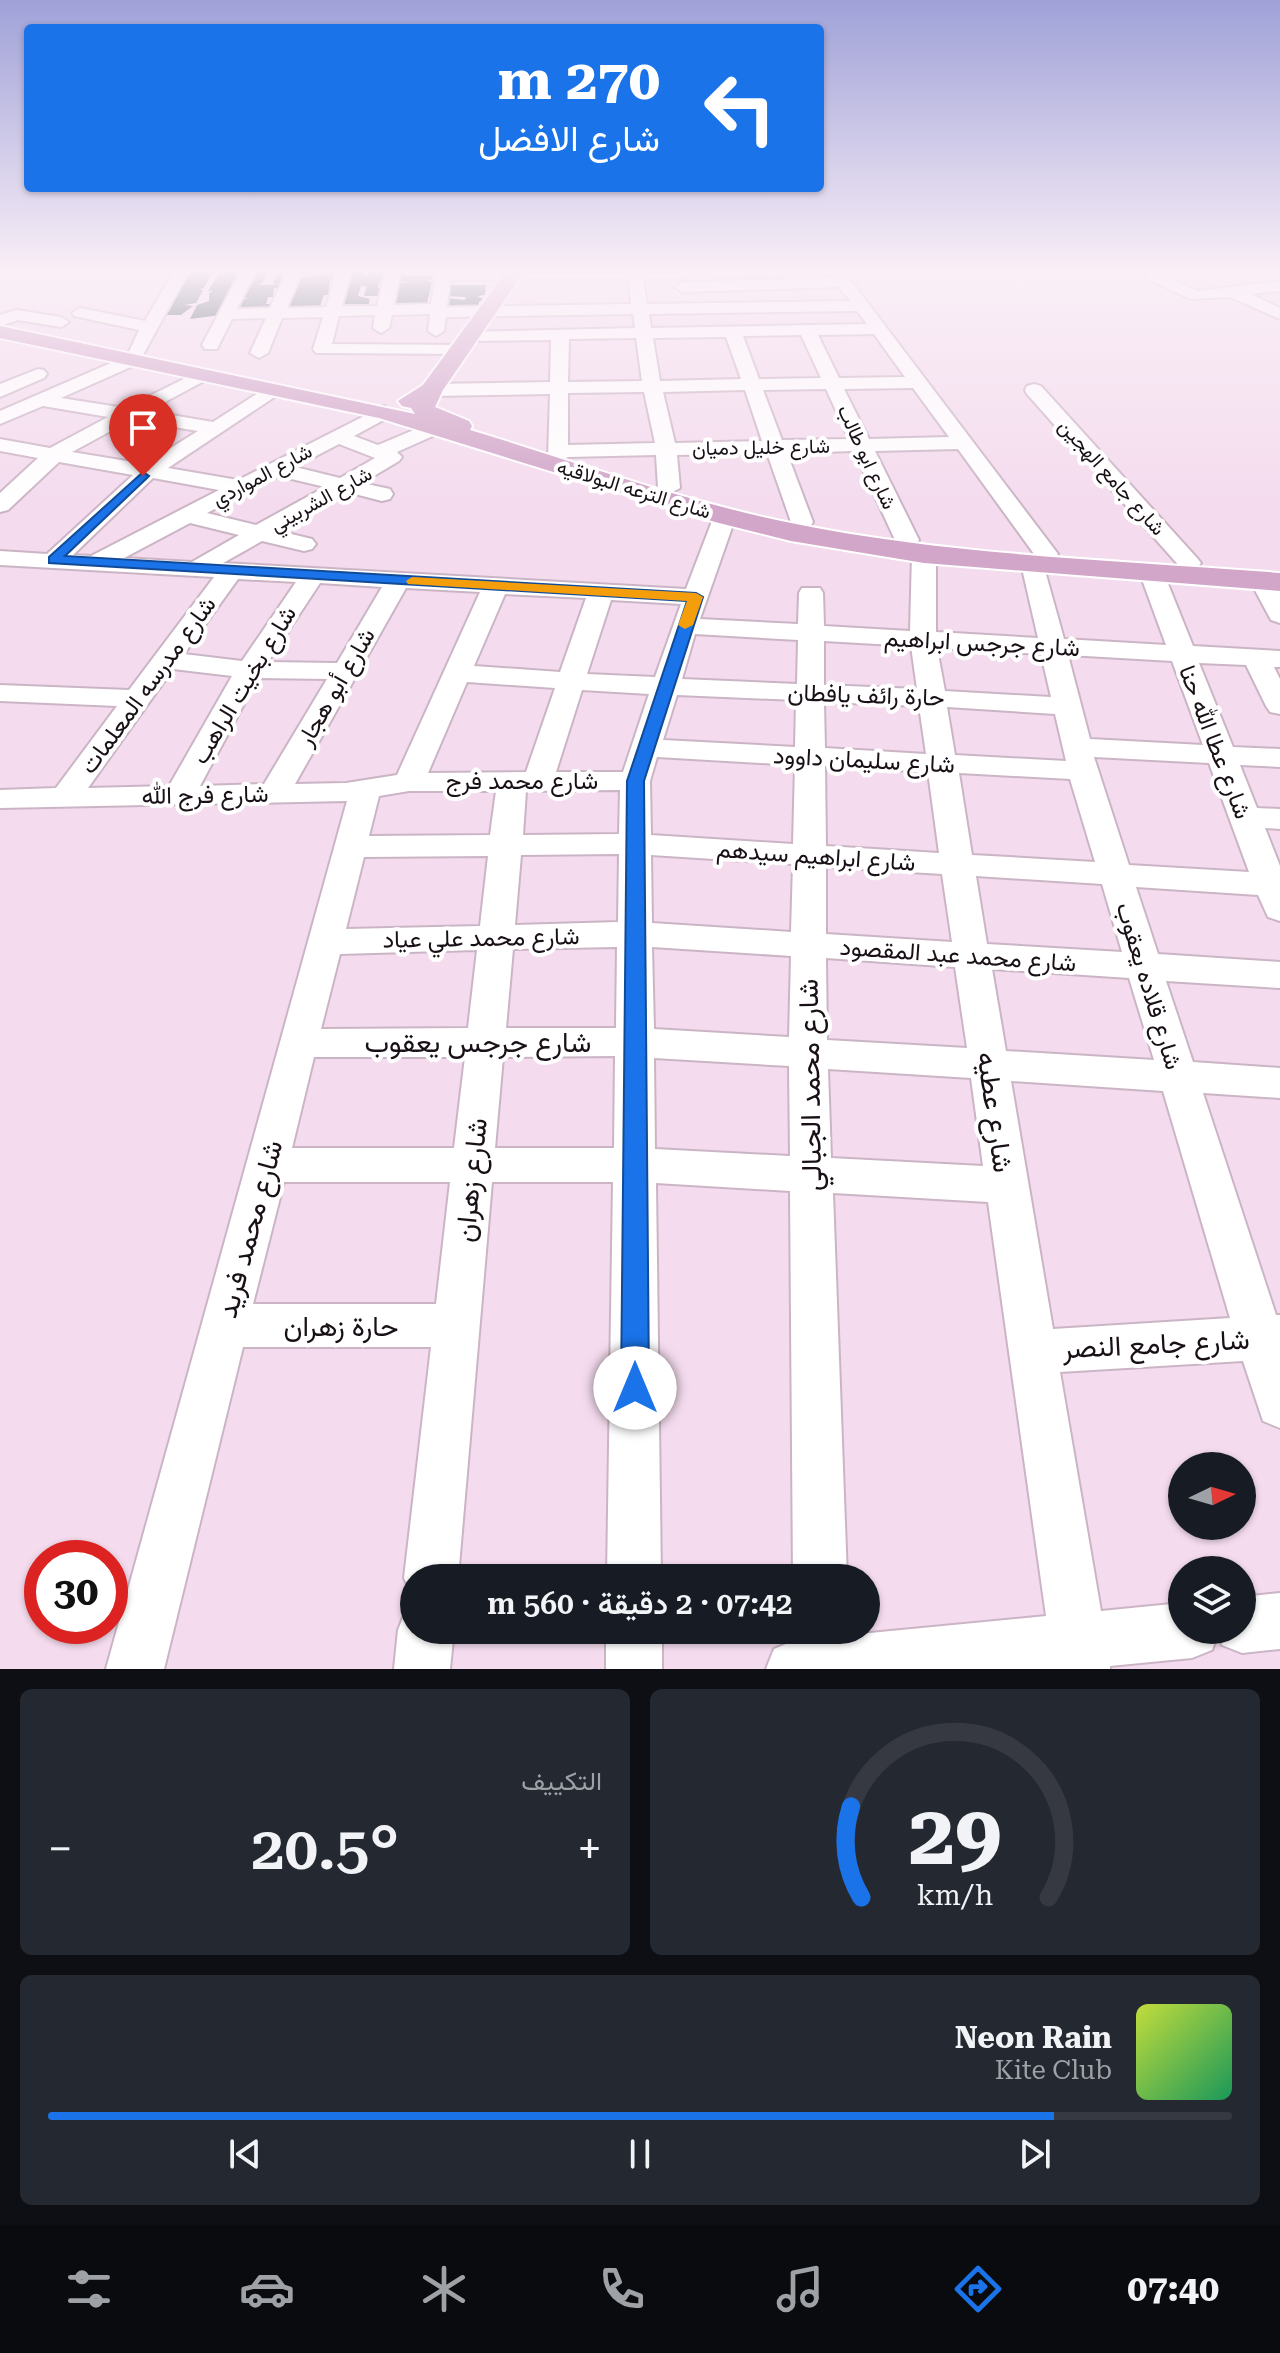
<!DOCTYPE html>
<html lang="ar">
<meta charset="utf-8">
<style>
:root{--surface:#171b24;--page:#242831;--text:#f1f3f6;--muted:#9ea1a6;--line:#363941;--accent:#1a73e8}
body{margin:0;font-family:"Roboto Serif",Vazirmatn,serif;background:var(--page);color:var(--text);direction:rtl;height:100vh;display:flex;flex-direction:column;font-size:30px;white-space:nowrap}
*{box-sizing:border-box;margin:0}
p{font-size:26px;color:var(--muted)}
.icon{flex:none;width:44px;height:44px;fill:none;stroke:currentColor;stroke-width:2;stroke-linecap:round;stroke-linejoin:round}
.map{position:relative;height:1669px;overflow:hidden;direction:ltr}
.panel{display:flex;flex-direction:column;gap:20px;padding:20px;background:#0d0f14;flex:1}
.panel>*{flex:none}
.guide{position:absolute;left:24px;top:24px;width:800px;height:168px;border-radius:8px;box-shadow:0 2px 6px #0004;direction:rtl;background:#1a73e8;color:#fff;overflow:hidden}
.needle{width:52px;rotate:85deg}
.buttons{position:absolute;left:1168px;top:1452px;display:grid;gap:16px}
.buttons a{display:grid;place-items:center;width:88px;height:88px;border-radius:50%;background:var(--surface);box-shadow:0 2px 6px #0004;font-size:40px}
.speed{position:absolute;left:24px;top:1540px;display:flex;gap:16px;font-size:40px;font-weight:700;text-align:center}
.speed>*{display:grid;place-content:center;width:104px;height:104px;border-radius:50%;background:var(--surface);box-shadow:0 2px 6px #0004;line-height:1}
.speed .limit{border:12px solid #d22;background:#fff;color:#111}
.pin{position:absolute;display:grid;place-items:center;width:68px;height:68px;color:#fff;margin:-82px -34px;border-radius:50% 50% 50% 0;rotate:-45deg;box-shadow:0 0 8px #0007}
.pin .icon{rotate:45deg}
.me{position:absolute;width:88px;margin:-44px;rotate:0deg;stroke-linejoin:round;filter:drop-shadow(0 0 6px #0008)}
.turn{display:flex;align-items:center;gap:28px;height:168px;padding:0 32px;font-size:36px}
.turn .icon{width:104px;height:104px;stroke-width:2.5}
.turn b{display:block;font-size:56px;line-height:68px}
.big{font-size:60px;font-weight:600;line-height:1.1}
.panel .tile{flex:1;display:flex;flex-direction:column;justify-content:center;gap:12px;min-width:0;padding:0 28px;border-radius:12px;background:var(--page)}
.panel .dial{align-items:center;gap:0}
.dial svg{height:208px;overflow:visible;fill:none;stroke:var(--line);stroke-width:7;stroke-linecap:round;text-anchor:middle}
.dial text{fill:var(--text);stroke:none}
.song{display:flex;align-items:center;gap:24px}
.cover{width:96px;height:96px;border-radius:12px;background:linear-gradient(135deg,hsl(70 70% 55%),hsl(150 70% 35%))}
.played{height:8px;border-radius:4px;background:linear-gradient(90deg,var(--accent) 85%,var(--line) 85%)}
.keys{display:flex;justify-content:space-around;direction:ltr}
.heat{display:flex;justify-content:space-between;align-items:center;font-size:44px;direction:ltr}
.panel .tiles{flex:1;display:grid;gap:20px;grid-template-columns:1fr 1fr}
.tile:last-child{grid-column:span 2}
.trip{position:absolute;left:400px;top:1564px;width:480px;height:80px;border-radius:40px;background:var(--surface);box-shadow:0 2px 6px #0004;font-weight:600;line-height:80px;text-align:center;direction:rtl}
.tabs{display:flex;height:128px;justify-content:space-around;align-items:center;background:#090b0e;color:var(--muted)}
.tabs .icon{width:56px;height:56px}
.tabs .active{color:var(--accent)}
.tabs b{font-size:36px;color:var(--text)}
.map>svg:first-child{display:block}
.building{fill:#233d44}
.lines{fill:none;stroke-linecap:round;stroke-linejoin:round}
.minor-casing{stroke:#cbb5c5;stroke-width:4}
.major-casing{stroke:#fff;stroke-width:4}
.minor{fill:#fff;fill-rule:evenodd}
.major{fill:#d1a6c8;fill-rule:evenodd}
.route{fill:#1a73e8;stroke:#114b97;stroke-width:2}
.slow{fill:#f59e0b}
.labels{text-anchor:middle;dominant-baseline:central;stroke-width:8;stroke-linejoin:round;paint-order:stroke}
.far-street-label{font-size:20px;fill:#181016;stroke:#fff}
.street-label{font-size:24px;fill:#181016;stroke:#fff}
.near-street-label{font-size:28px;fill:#181016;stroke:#fff}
</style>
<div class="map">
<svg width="1280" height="1669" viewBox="0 0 1280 1669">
<rect width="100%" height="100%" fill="#f4dcee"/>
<g class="building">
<path d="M199,269H208L206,273H212L204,288L199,290H203L196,303L184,305L193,306L181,315H164L189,271Z"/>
<path d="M222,269H243L221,315L190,319L197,305L209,301V293L213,291H208Z"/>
<path d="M254,269H288L286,272L262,276L266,278L260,285H276L273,283L277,274H291L280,288H274L273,297H268L266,304H274L273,307L236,311L240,300L249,298H240Z"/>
<path d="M328,269L336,270L335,277L330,281L328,295H324L319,309L285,306L288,297H296L289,296L294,284L299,282H295L297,278L327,273Z"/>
<path d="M349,269H364V276H368L370,269H388L377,287L384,288L381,296H364L367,286H361L358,296L370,299L368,306L342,308L338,298L347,296H339Z"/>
<path d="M399,269H410L404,276H432V280H425L432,282L426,307L388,308L393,283L413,282L395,281Z"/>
<path d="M448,285H486L485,295L477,296L483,299L479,302L478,307L443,310L446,298L465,300L466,297L446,296L450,290Z"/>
</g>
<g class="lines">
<g class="minor-casing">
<g id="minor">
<path d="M175,269H190L144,353L142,362L61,398L125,408L202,370L208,371L211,375L208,379L148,411L213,422L269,386H283L285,390L168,468L238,480L384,406L394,412L391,416L354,436L378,445L428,424H442L445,428L442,432L397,452L402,457L399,461L362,483L390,489L393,494L390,499L382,501L347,492L279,531L312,539L316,544L312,549L304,551L262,541L223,563L686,589L714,516L725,509L736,516L700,619L798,624L799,593L802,588H820L823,593L824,626L910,631L912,554L916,549H932L936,554V632L1038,638L1021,564L1025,559L1037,558L958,449L875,451L919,540L915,545H899L895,540L854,451L787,453L813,522L810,527H794L791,522L767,453L677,455L680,488L669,494L658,488L656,455L568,457L558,462L551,460L548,456L550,394L431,396L422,390L431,384L550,382L551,340L471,341L462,336L465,332L635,328L633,314L446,317L444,331L436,336L428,331L430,314L392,315L389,328L381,333L373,328L375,315L339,316L332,344L467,345L470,349L461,354L316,353L313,349L323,317L282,318L268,353L259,358L250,353L266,318L232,319L217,349H205L202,345L242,269H257L237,309L270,308L288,269H303L287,308L326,307L337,269H352L342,306H377L386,269H401L394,305L431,304L437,269L685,271L688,274L680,279H643L647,304L850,301L839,287L683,292L675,287L683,282L833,278L827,269H842L1058,554L1054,559L1042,560L1064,639L1166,645L1140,574L1143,569H1161L1164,574L1193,646L1280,651V667H1274L1280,679V714L1270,712L1266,706L1246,665L1199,663L1233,747L1280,749V767L1240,765L1257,808L1280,809V829L1265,828L1280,866V921L1268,917L1258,895L1136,887L1158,954L1280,962V988L1166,981L1193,1062L1280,1068V1098L1203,1093L1276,1315H1280V1428L1263,1421L1243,1361L1060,1372L1101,1611L1182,1603V1630H1242V1597L1280,1593V1649L1242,1653L1222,1645L1218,1634L1212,1650L1192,1658L1110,1666V1669H766L774,1649L793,1641V1630H849V1635L1046,1616L988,1202L833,1193L847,1578H793L790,1191L656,1183L661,1578H607L613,1182H492L458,1578H414V1598L404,1578L431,1347H243L164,1669H106L347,801L0,808V790L56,788L117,706L0,701V685L129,690L214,577L0,565V551L47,554L133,475L59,462L8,510L0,512V493L38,458L0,451V439L50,448L108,417L43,406L0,424V411L127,356L139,330L74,316L72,313L80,308L145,321ZM506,279H628L631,304L447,307L450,280ZM857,311L867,324L651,328L649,314ZM874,334L905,377L839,378L818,335ZM801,335L821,378L759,379L743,336ZM726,337L741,379L660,381L653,338ZM636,338L642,381L568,382L569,339ZM913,388L949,437L869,439L844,389ZM826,389L849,439L782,440L763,390ZM745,390L762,441L675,443L663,392ZM644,392L655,443L568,445V393ZM131,420L198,431L145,464L72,452ZM339,444L375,458L340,478L295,467ZM279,476L325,487L256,525L207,513ZM153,478L219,490L91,556L73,555ZM190,523L239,535L192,562L124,558ZM238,579L296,582L242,661L184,654ZM320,583L382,587L337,663L268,662ZM406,588L480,592L397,775L346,783L295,784ZM505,594L586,598L560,672L474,666ZM611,600L681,604L655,677L587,674ZM695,634L798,640L797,684L682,679ZM824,641L911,646L917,689L824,685ZM937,648L1041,654L1051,697L945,691ZM1068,655L1172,661L1203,745L1090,739ZM173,669L232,676L169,786L88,788ZM258,678L327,679L264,784L200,786ZM467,682L555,688L526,772L428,773ZM582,690L649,694L623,772H556ZM677,695L796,700L795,747L663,740ZM824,702L919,706L926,754L825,748ZM947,707L1055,714L1066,761L955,755ZM657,757L795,765L793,844L651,835L650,781ZM1094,757L1209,763L1249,872L1129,865ZM825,766L928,772L939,853L826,846ZM959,773L1070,779L1095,862L972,855ZM620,790L619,834L523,835L526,791ZM409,791H496L490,835L369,836L379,796ZM619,854L618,922L515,925L521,855ZM651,855L793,864L791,932L652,923ZM488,856L480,926L346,929L364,857ZM826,867L942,874L952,942L826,934ZM976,876L1102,884L1122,952L987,944ZM617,947L616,1028H506L513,949ZM652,947L791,956L789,1037L654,1029ZM477,950L468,1028L321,1029L340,954ZM826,958L955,967L967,1048L827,1040ZM992,969L1129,978L1154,1060L1006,1051ZM615,1056L614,1148H495L503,1057ZM314,1057H465L454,1148H292ZM654,1058L789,1066L790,1156L655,1149ZM828,1069L971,1078L983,1166L831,1158ZM1011,1081L1163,1091L1230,1318L1053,1329ZM284,1182H450L436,1304H253Z"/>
<path d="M1128,269H1148L1198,291L1280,281V291L1251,294L1280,308V319L1230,297L1190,299Z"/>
<path d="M17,310L61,317L69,322L61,327L18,320L0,326V315Z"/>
<path d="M38,369L44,370L47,374L44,378L0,397V384Z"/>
<path d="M1034,384L1041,386L1197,558L1201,563L1197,568H1181L1027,394L1025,390L1027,386Z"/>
<path d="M1262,574L1271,576L1280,592V623L1271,620L1250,581L1253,576Z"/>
<path d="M414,1607V1630H454L450,1669H394L398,1630L406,1610Z"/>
<rect x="606" y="1630" width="56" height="39"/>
</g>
</g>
<g class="major-casing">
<path id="major" d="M508,269H526L443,390L435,407L469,421L472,426L470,430C576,462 682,501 791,523C951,556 1117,560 1280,573V591L924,563L791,541L715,522L379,418L0,338V326L415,414L411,408L402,406L398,401L423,385Z"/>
</g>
<use href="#minor" class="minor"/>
<use href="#major" class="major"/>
</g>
<linearGradient id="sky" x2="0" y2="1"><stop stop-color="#9fa1d8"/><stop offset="0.54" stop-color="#faeff7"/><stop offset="1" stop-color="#faeff7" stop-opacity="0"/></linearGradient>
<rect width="1280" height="502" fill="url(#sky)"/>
<path class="route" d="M143,472L149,476L147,478L65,556L696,593L703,597L644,781L649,1388L645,1397L635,1401L625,1397L621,1388L627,781L687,601L49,563V557Z"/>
<path class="slow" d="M412,577L696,593L703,597L693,625L685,629L678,625L687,601L408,584L406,581Z"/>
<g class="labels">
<g class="far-street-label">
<text transform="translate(761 447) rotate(-1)">شارع خليل دميان</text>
<text transform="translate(867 457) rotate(65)">شارع ابو طالب</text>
<text transform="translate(262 475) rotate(-28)">شارع المواردي</text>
<text transform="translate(1112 477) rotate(48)">شارع جامع الهجين</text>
<text transform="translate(634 489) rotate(17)">شارع الترعه البولاقيه</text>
<text transform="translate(321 499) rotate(-29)">شارع الشربيني</text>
</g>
<g class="street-label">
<text transform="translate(982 643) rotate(3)">شارع جرجس ابراهيم</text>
<text transform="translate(148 685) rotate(-54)">شارع مدرسه المعلمات</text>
<text transform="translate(244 685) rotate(-59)">شارع بخيت الراهب</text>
<text transform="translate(336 687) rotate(-60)">شارع أبو هجار</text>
<text transform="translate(866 695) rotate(2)">حارة رائف يافطان</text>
<text transform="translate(1215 742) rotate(69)">شارع عطا الله حنا</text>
<text transform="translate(864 760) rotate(3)">شارع سليمان داوود</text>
<text x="522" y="781">شارع محمد فرج</text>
<text transform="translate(205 795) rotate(-1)">شارع فرج الله</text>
<text transform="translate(816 856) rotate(4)">شارع ابراهيم سيدهم</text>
<text transform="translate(481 938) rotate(-1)">شارع محمد علي عياد</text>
<text transform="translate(958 955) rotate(4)">شارع محمد عبد المقصود</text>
<text transform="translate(1149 986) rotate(73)">شارع قلاده يعقوب</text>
</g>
<g class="near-street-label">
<text x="478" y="1042">شارع جرجس يعقوب</text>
<text transform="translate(810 1085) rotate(-91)">شارع محمد الجبالي</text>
<text transform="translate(995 1112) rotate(82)">شارع عطيه</text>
<text transform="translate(471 1180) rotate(-84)">شارع زهران</text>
<text transform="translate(250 1229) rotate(-75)">شارع محمد فريد</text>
<text x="341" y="1326">حارة زهران</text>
<text transform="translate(1156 1344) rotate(-3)">شارع جامع النصر</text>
</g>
</g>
</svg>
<div class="buttons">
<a><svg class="needle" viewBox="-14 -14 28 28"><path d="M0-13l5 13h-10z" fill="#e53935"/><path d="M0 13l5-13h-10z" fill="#9ea1a6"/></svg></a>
<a><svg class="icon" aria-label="layers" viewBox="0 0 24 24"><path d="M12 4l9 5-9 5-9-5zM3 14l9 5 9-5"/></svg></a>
</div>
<div class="speed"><div class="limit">30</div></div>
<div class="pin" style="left:143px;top:476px;background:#d93025"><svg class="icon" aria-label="arrive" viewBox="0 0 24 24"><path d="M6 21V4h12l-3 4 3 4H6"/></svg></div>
<svg class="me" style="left:635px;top:1388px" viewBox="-20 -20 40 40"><circle r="19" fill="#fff"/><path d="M0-13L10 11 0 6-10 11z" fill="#1a73e8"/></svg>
<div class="trip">07:42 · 2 دقيقة · 560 m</div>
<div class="guide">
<div class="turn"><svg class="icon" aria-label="left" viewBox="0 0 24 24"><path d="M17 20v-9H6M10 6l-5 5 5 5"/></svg><div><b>270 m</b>شارع الافضل</div></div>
</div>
</div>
<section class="panel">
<div class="tiles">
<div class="tile dial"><svg viewBox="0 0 100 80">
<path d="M14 69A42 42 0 1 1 86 69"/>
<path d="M14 69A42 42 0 0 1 10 34" stroke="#1a73e8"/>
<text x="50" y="56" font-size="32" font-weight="700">29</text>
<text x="50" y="72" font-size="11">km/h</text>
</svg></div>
<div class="tile"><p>التكييف</p>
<div class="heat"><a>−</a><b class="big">20.5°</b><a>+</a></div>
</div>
<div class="tile">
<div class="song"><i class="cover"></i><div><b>Neon Rain</b><p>Kite Club</p></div></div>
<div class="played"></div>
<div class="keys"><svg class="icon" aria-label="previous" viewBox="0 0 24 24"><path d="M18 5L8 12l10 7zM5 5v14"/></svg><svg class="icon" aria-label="pause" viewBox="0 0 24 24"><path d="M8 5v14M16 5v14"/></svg><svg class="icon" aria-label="next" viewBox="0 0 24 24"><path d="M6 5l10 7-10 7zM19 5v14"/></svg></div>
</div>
</div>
</section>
<nav class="tabs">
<b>07:40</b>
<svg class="icon active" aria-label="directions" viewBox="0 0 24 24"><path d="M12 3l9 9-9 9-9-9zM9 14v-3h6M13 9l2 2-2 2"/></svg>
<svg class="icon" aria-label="music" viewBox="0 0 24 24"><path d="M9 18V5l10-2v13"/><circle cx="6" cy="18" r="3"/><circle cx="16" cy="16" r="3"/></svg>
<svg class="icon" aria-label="phone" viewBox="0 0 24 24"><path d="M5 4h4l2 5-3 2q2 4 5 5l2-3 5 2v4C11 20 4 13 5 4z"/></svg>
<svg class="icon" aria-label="climate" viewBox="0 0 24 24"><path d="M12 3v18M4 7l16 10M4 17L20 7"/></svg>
<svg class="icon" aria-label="car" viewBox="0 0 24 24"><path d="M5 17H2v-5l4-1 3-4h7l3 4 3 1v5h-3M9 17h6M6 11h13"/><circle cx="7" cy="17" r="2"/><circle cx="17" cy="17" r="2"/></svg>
<svg class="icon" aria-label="filters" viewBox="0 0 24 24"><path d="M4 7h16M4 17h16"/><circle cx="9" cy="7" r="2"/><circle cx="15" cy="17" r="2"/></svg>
</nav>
